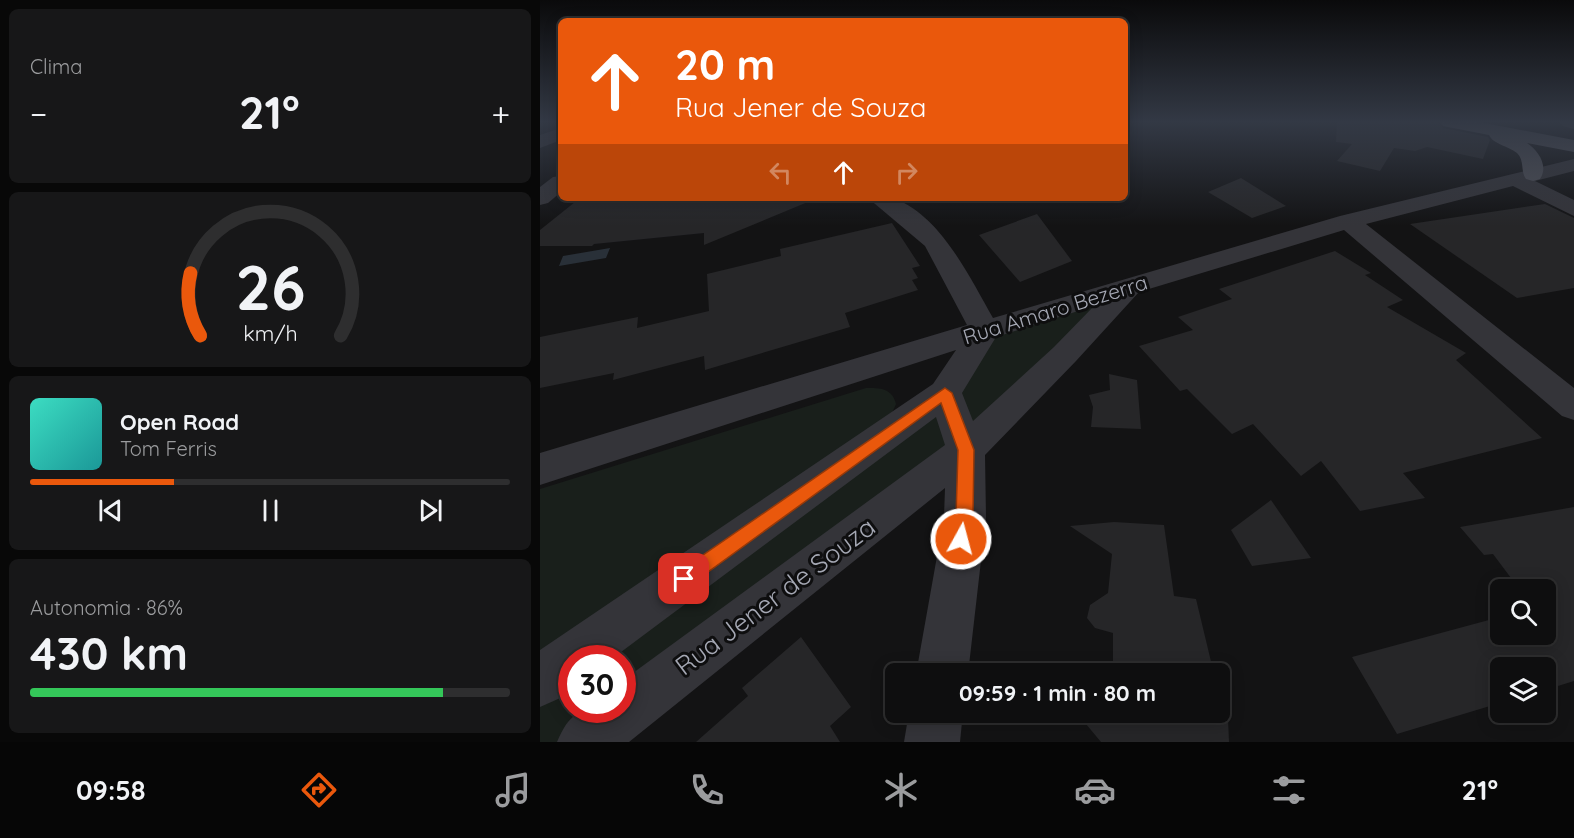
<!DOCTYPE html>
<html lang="pt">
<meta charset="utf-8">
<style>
:root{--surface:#0e0e0f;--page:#171718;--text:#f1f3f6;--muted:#9b9c9e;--line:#2e2e2f;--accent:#ea580c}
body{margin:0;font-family:Quicksand,sans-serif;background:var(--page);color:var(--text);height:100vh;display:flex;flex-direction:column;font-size:22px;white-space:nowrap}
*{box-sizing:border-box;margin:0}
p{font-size:20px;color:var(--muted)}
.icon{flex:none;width:33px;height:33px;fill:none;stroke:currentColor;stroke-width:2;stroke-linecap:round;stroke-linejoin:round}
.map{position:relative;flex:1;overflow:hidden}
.details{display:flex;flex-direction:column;gap:9px;padding:9px;background:#080808;width:540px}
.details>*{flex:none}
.guide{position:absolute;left:18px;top:18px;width:570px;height:183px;border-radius:9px;box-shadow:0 3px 15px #0003,0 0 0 2px var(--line);background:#ea580c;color:#fff;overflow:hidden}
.fabs{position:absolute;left:950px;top:579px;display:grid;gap:12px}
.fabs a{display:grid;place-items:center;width:66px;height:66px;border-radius:9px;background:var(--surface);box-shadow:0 3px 15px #0003,0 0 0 2px var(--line);font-size:30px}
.speed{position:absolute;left:18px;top:645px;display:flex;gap:12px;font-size:30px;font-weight:700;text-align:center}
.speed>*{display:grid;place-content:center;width:78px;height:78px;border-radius:50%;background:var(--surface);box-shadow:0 3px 15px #0003,0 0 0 2px var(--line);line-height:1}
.speed .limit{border:9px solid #d22;background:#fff;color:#111}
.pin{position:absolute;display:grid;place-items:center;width:51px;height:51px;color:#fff;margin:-26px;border-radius:12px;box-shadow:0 3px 9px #0006}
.me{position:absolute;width:66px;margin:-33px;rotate:7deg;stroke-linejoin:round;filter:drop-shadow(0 0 4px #0008)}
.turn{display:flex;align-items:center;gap:21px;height:126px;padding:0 18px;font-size:27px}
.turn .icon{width:78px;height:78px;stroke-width:2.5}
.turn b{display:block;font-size:42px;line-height:51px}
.lanes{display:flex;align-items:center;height:57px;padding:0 18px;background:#0003;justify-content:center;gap:30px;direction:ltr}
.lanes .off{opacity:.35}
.big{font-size:45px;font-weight:700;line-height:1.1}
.details .card{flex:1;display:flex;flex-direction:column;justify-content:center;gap:9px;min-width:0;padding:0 21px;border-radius:9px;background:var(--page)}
.details .dial{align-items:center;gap:0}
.dial svg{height:156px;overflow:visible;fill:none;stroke:var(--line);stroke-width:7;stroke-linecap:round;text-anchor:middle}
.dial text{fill:var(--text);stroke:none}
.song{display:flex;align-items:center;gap:18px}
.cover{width:72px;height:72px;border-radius:9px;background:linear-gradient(135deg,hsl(170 70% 55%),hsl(180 70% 35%))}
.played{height:6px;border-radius:3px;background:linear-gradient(90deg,var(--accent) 30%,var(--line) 30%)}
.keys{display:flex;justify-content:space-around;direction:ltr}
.heat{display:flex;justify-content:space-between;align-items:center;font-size:33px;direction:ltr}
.charge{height:9px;border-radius:4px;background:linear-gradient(90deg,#34c759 86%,var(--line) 0)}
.trip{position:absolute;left:345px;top:663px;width:345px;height:60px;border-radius:9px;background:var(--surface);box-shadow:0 3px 15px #0003,0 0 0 2px var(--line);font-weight:700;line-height:60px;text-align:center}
.dock{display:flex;height:96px;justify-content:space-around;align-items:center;background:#060606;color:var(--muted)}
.dock .icon{width:42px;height:42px}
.dock .selected{color:var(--accent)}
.dock b{font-size:27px;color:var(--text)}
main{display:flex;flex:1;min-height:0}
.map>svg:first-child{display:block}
.green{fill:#191f1b}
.water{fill:#293038}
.building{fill:#262628}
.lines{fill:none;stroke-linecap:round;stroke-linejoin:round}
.minor{fill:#343439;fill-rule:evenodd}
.major{fill:#505158;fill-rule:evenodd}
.route{fill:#ea580c;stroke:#983908;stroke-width:1.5}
.labels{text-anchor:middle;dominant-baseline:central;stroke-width:6;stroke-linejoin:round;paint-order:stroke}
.street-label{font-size:21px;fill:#a5a8b4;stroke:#0e0e0f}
.near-street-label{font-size:26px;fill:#a5a8b4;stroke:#0e0e0f}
</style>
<main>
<section class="details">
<div class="card"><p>Clima</p>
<div class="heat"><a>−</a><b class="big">21°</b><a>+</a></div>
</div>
<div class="card dial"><svg viewBox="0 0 100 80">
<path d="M14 69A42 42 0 1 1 86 69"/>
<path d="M14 69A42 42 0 0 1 9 37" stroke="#ea580c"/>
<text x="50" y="56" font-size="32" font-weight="700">26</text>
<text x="50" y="72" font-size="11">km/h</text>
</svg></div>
<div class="card">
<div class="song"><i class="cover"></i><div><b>Open Road</b><p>Tom Ferris</p></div></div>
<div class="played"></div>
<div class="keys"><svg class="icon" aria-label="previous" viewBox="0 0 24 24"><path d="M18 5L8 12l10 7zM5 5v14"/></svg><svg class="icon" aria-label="pause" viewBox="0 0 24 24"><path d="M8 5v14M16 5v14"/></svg><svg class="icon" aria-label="next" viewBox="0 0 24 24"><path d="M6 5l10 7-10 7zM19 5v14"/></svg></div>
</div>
<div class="card"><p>Autonomia · 86%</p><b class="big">430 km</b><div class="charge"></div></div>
</section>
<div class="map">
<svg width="1034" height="742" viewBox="0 0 1034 742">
<rect width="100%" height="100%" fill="#131314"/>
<g class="green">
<path d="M588,287L566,318L45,742H0V683L31,660L32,710H82V658H34L411,392L445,333Z"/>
<path d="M326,388C340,388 352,388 356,404L352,413L0,658V489Z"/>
</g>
<path class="water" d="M70,248L66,258L19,266L23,256Z"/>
<g class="building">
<path d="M797,122H898L903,128L948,137L950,140L943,159L887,147L875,151L854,148L840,171L797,161L812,144L796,142Z"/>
<path d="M701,178L746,206L712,218L668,192Z"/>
<path d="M40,198H275V199L164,245V233L54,244L52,246H0V230Z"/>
<path d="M1005,204L1034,218V288L977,298L870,224Z"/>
<path d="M497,214L532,261L480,282L439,235Z"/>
<path d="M352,223L380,266L372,268L378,278L372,280L378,290L305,313L310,327L165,370L164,356L73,380L74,373L0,388V337L98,317L97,328L169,311L167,274L241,256L240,249Z"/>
<path d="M795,251L831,273L825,275L863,300L847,307L926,353L916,360L1002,438L863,473L885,498L820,511L781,461L761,476L713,424L692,434L647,389L640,391L599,346L653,330L638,317L692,299L679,289Z"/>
<path d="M569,374L597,380L601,429L551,427L553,407L549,395L570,390Z"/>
<path d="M731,500L771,558L712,566L691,530Z"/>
<path d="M1034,507V681L1005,690V668H960V703L857,734L812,657L960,617V634H1005V590H980L953,554L944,555L920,527Z"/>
<path d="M574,522L624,525L634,596L656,599L674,674H573V633L555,628L547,618L550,605L568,593L572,554L530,526Z"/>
<path d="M261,637L311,707L290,726L300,742H156L208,696L202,688Z"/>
<path d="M680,694H687L689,742H561L536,712H680Z"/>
</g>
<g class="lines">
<g class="minor">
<path d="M1020,122H1034V129L1023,126Z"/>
<path d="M21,128V140L0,148V135Z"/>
<path d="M1034,159V171L995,181L1034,200V216L973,186L826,224L1034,388V420L1022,416L804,230L599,292L536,361L445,455L446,517L428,674H376L404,517L405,488L89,742H17C33,704 46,710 82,710V681L405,445L396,417L73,658H32V690L18,699L0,707V650L393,384L416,350L0,485V453L427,325L385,246L328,198C336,198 348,196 355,199C401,216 430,278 453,318L800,216ZM554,306L514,347L433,421L422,393L456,337Z"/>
<path d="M21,176V192L8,203L0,205V187L13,177Z"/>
<path d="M369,712H423L420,742H364Z"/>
</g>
<path class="major" d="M900,122H939L1034,140V152L987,143C998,150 1009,166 1000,179L993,181L986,179C980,171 985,161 977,153C968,146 953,144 949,135L903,126Z"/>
</g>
<linearGradient id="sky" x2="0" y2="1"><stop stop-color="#0a0a0b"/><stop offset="0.54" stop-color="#333945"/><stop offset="1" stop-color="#333945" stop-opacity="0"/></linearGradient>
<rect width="1034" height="226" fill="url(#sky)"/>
<path class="route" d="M405,388L412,393L434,450L433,517L428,545L421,547L415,545L412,539L416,517L418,450L401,403L150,585L144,588L137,585L134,579L137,573Z"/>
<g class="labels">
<g class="street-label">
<text transform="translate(515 309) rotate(-17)">Rua Amaro Bezerra</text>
</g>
<g class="near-street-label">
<text transform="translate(235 596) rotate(-37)">Rua Jener de Souza</text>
</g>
</g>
</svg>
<div class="fabs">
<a><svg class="icon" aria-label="search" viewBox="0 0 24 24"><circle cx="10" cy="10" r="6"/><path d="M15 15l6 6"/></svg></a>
<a><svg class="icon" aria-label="layers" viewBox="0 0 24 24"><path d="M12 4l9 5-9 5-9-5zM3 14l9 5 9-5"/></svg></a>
</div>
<div class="speed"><div class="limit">30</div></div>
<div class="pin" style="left:144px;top:579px;background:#d93025"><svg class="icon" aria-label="arrive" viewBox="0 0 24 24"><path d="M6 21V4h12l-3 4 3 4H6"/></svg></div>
<svg class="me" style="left:421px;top:539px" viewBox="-20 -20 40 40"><circle r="17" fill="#ea580c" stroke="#fff" stroke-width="3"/><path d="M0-11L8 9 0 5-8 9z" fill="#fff"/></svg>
<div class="trip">09:59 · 1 min · 80 m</div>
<div class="guide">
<div class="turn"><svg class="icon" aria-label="ahead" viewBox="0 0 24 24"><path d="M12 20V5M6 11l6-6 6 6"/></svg><div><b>20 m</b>Rua Jener de Souza</div></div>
<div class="lanes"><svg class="icon off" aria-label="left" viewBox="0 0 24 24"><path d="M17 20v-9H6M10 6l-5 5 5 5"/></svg><svg class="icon" aria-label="ahead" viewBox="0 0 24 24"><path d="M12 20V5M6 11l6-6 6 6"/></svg><svg class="icon off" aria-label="right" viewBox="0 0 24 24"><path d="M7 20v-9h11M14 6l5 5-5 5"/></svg></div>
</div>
</div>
</main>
<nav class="dock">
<b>09:58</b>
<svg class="icon selected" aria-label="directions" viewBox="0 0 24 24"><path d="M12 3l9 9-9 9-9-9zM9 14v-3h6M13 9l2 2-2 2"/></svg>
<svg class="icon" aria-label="music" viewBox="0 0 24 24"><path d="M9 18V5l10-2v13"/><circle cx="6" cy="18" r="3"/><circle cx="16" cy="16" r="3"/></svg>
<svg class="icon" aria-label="phone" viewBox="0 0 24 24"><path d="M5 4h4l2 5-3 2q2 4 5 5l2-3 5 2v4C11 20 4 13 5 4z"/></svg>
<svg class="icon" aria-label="climate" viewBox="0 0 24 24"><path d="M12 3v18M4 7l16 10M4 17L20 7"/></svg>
<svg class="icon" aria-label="car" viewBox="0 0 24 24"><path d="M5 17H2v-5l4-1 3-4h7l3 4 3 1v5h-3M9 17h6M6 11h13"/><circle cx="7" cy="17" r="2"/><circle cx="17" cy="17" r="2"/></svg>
<svg class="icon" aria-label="filters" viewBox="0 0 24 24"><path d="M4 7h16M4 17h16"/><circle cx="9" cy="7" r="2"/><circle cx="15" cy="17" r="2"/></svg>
<b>21°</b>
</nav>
